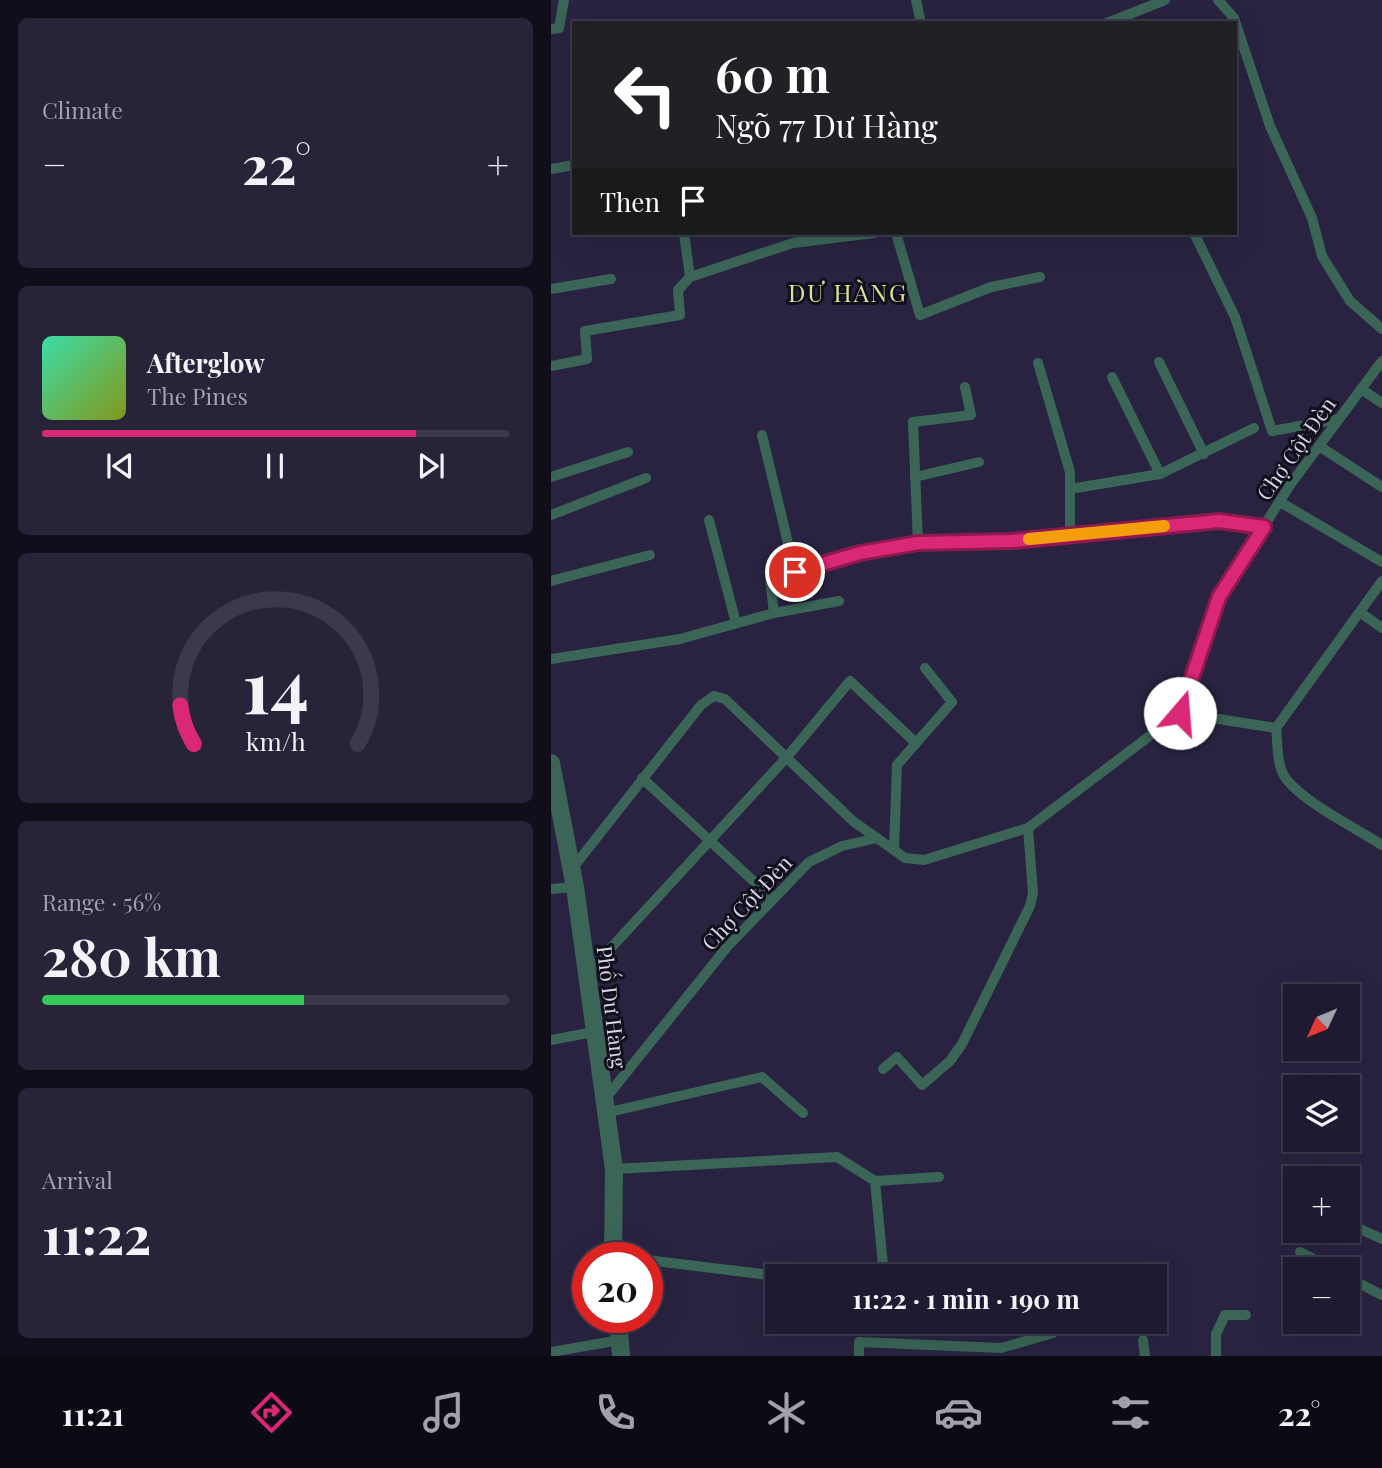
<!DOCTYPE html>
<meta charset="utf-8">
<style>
:root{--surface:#1f1a31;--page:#272339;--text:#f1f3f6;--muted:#a1a1ab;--line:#3c384d;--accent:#db2777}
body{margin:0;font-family:"Playfair Display",serif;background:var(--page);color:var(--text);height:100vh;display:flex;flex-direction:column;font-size:26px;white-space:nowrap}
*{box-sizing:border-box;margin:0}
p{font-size:23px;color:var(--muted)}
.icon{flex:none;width:38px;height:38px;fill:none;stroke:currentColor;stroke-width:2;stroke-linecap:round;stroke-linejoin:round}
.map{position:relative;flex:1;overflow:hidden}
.panel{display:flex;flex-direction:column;gap:18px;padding:18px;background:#110e1b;width:551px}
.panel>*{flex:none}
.top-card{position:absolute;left:21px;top:21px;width:665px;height:214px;border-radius:0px;box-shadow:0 7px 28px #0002,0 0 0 2px var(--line);background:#202124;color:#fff;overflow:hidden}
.needle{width:46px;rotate:226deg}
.fabs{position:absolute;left:732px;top:984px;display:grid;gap:14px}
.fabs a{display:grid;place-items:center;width:77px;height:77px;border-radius:0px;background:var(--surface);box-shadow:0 7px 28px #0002,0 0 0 2px var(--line);font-size:35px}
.speed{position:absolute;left:21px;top:1242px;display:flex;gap:14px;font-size:35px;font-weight:700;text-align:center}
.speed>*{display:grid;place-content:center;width:91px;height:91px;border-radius:50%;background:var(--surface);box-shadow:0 7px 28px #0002,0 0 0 2px var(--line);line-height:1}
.speed .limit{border:10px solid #d22;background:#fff;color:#111}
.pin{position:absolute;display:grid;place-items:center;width:60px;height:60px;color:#fff;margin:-30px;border:4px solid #fff;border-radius:50%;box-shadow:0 2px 7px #0007}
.me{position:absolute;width:77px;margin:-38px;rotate:18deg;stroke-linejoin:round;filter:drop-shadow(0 0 5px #0008)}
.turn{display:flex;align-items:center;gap:24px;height:147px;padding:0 28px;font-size:32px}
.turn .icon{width:91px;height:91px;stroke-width:2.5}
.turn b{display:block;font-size:49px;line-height:60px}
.then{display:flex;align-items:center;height:66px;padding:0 28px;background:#0003;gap:14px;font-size:26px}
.big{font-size:52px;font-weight:700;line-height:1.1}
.panel .widget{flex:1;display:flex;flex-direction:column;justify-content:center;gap:10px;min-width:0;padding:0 24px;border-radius:10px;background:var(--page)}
.panel .dial{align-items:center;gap:0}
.dial svg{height:182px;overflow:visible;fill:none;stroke:var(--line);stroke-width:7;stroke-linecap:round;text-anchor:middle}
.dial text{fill:var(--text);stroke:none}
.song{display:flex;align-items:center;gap:21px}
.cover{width:84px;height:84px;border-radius:10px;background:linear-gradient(135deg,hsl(160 70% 55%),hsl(70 70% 35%))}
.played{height:7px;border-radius:4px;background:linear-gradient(90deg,var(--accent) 80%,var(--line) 80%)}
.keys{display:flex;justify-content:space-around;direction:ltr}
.heat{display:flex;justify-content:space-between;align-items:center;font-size:38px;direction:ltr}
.charge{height:10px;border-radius:5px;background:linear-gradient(90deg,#34c759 56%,var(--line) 0)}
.trip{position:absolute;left:214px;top:1264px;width:402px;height:70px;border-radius:0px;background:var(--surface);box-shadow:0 7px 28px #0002,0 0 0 2px var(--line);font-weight:700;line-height:70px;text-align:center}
.menu{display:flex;height:112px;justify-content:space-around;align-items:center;background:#0c0a14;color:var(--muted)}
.menu .icon{width:49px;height:49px}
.menu .current{color:var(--accent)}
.menu b{font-size:32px;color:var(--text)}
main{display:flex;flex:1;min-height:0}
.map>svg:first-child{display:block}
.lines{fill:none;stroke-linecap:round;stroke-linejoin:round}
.service{stroke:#3a6557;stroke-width:10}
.tertiary{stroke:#3a6557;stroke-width:18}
.route-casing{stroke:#8e194d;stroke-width:18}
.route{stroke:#db2777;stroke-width:12}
.slow{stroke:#f59e0b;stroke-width:12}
.labels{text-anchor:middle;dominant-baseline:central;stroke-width:6;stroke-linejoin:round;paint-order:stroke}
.street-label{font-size:21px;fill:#d8d5e9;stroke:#110f1c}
.quarter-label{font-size:24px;letter-spacing:2px;fill:#dce294;stroke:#110f1c}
</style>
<main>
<section class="panel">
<div class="widget"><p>Climate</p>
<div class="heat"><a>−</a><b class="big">22°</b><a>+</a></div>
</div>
<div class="widget">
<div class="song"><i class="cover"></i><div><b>Afterglow</b><p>The Pines</p></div></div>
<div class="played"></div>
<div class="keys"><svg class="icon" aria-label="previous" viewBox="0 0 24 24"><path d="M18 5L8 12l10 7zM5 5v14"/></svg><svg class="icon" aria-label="pause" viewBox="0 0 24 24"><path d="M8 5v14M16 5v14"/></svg><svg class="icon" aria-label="next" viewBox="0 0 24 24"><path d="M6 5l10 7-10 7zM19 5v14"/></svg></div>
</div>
<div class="widget dial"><svg viewBox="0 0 100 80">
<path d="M14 69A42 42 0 1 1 86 69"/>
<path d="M14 69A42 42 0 0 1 8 52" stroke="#db2777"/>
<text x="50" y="56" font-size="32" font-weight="700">14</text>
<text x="50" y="72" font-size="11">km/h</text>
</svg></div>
<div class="widget"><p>Range · 56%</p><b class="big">280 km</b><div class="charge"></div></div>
<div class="widget"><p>Arrival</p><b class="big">11:22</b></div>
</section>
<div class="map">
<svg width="831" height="1356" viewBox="0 0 831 1356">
<rect width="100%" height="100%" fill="#292341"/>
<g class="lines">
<g class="service">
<path d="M365,0L370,23"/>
<path d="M667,0L683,18L719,126L761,218L771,256L799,301L831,329"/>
<path d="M556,23L614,0"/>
<path d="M0,29L8,28L13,0"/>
<path d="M0,169L23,165"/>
<path d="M133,233L139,277"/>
<path d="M345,233L369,315L440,287L489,277"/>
<path d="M643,233L684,317L721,431L788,419"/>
<path d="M0,289L60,279"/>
<path d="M608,362L653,454"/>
<path d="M487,363L519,472V535"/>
<path d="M0,366L36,359L34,331L129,315L127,290L139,277L242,243L323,233"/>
<path d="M561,377L609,474"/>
<path d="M810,389L831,403"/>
<path d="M211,435L244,572"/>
<path d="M768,446L831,487"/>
<path d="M0,477L77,452"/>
<path d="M364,477L428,462"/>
<path d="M519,489L609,474L703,428"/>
<path d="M729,502L831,562"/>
<path d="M0,515L95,478"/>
<path d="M158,520L185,623"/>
<path d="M367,543L362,422L420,415L414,387"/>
<path d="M0,581L99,555"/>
<path d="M223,613L219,579L309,553L367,543L461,541L668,521L713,527"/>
<path d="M810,613L831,628"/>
<path d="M0,659L129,639L223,613L288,601"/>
<path d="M629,713L725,728L831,581"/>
<path d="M725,728C727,744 725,767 736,780C757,805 803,827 831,845"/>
<path d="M91,778L222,899"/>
<path d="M343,850L346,765L401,702L374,668"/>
<path d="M21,869L150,705L163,696L174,699L303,822L326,838"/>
<path d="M0,889L24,887"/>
<path d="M35,975L236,757L299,681L365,743"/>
<path d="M0,1040L42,1032"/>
<path d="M332,1069L346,1057L371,1085L399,1061L411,1044L479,906L482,893L477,828"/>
<path d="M54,1099L176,947L258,862L291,846L326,838L354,858L373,860L477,828L629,713L668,597L739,485L831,361"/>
<path d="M54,1113L211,1077L252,1113"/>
<path d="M63,1169L286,1157L324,1181L388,1177"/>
<path d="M324,1181L333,1276"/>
<path d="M796,1223L831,1239"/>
<path d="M749,1252L782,1269"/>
<path d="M62,1256L81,1258"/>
<path d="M96,1260L226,1276"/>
<path d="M796,1277L831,1295"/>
<path d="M592,1340L594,1356"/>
<path d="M0,1352L69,1340"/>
<path d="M308,1356V1342L450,1348L502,1333L505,1321"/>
<path d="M665,1356V1334L674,1315H695"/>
</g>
<g class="tertiary">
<path d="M0,763L24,887L63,1169L62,1258"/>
<path d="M67,1318L70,1356"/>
</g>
</g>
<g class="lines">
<g class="route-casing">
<path id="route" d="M244,572L309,553L367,543L461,541L668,521L713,527L668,597L629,713"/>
</g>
<use href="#route" class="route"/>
<path class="slow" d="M478,539L613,526"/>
</g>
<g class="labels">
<g class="street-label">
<text transform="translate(744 448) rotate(-55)">Chợ Cột Đèn</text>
<text transform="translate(195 902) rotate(-47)">Chợ Cột Đèn</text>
<text transform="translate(62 1007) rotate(83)">Phố Dư Hàng</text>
</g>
<g class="quarter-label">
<text x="297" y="292">DƯ HÀNG</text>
</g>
</g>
</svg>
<div class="fabs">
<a><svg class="needle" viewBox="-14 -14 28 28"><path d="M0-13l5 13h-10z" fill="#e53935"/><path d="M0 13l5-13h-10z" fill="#a1a1ab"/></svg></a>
<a><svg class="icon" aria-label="layers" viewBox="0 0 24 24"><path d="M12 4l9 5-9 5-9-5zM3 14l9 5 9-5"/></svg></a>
<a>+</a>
<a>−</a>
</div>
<div class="speed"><div class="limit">20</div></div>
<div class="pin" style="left:244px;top:572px;background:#d93025"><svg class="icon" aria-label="arrive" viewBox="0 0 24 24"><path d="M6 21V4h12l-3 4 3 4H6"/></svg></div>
<svg class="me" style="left:629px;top:713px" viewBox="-20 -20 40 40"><circle r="19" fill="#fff"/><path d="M0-13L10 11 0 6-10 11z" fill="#db2777"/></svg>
<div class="trip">11:22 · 1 min · 190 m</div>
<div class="top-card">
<div class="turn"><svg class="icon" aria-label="left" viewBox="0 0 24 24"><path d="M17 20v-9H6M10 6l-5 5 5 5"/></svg><div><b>60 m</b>Ngõ 77 Dư Hàng</div></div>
<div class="then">Then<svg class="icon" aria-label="arrive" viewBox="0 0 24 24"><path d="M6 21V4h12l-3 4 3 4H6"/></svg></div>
</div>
</div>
</main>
<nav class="menu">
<b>11:21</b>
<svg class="icon current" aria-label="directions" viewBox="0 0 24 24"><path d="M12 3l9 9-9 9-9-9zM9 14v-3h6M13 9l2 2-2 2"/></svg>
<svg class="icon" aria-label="music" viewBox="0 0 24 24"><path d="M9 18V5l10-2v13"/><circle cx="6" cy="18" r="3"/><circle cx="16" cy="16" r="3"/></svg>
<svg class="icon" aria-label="phone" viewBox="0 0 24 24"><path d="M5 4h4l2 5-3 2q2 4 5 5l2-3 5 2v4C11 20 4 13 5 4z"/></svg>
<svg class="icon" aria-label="climate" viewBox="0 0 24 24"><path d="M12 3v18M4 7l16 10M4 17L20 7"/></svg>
<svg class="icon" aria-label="car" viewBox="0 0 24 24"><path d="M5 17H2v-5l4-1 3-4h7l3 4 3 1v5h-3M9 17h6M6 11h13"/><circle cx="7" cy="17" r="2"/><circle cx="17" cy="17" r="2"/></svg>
<svg class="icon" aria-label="filters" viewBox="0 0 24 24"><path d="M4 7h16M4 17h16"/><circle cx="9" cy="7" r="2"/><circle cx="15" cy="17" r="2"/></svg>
<b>22°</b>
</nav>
